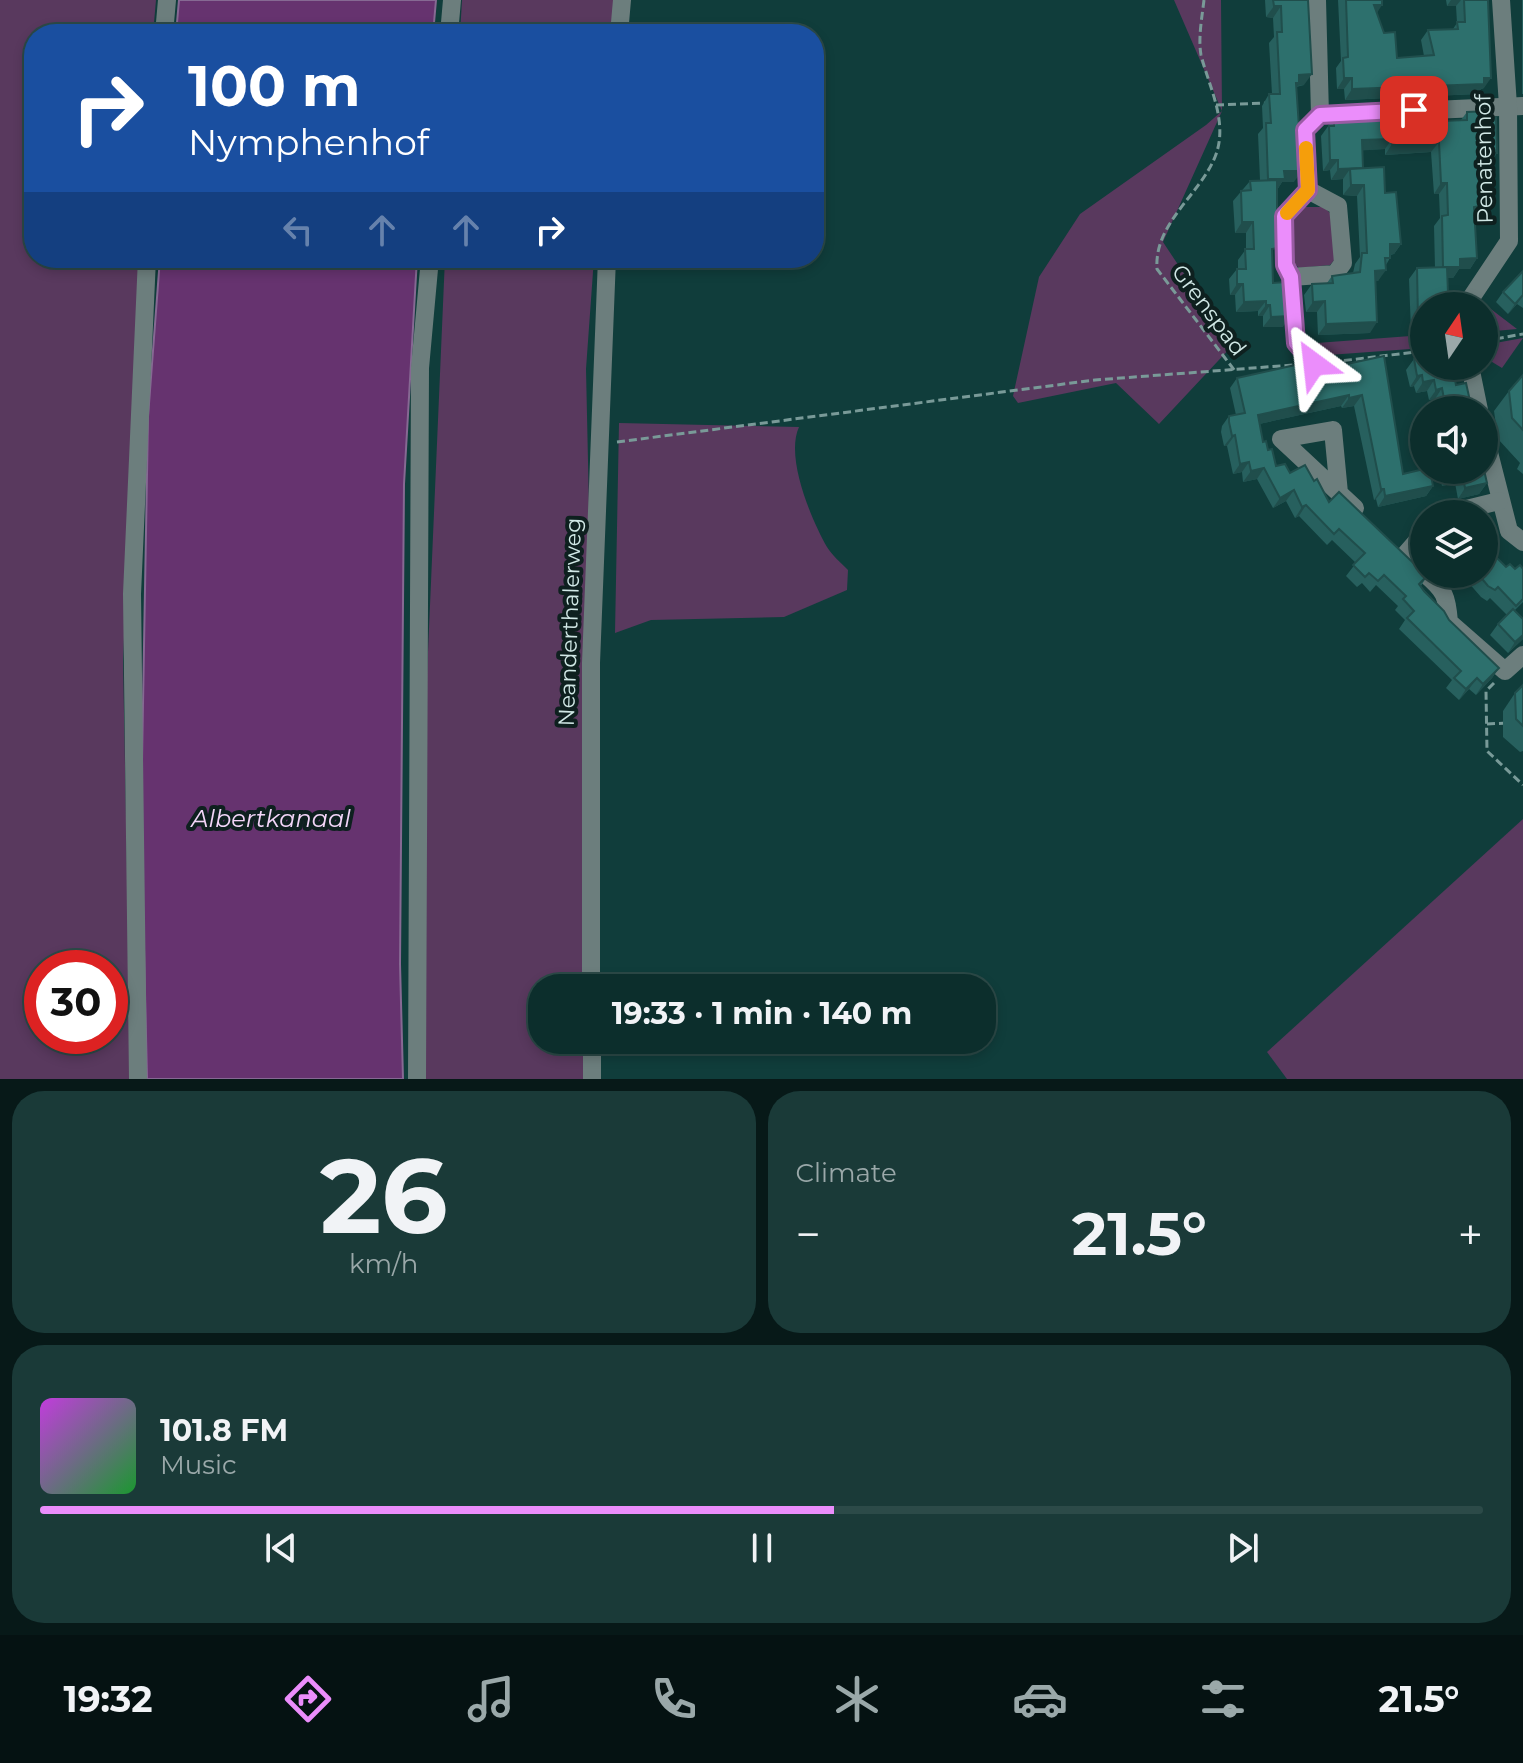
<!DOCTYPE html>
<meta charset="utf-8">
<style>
:root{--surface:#0c2e2c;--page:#1a3a38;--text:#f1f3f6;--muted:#9aa8a9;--line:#2c4a48;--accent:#eb8dfb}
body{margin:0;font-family:Montserrat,sans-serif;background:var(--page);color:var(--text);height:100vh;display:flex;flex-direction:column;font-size:30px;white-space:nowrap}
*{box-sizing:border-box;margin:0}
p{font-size:26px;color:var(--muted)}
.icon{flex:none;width:44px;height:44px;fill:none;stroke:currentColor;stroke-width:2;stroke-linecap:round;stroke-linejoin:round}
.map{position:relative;height:1079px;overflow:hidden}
.side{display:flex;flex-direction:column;gap:12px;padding:12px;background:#071918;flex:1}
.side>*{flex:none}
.banner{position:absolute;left:24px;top:24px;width:800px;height:244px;border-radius:32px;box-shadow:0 4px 12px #0003,0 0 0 2px var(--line);background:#1a4fa0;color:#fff;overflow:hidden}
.needle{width:52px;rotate:13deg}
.controls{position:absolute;left:1410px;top:292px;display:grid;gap:16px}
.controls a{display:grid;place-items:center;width:88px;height:88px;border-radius:50%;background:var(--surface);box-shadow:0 4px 12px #0003,0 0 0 2px var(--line);font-size:40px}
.speed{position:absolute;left:24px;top:950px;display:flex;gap:16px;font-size:40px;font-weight:700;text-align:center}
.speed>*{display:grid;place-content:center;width:104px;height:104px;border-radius:50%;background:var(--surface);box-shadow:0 4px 12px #0003,0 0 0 2px var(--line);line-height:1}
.speed .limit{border:12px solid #d22;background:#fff;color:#111}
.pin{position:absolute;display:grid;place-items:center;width:68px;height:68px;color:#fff;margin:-34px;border-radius:16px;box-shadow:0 4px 12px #0006}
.me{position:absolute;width:88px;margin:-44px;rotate:330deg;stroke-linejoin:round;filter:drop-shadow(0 0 6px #0008)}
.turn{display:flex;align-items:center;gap:28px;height:168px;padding:0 32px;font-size:36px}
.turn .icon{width:104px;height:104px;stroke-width:2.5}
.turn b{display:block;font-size:56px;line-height:68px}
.lanes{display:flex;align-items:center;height:76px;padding:0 32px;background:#0003;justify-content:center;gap:40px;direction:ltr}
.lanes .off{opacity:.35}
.big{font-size:60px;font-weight:700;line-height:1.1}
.side .tile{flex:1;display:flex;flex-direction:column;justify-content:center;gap:12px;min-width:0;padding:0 28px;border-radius:32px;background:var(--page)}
.side .dial{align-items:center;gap:0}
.dial b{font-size:104px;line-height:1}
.song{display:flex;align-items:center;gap:24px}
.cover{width:96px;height:96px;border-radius:12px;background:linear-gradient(135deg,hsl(290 70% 55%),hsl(130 70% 35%))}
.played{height:8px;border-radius:4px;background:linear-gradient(90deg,var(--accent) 55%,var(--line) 55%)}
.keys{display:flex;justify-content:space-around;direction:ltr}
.heat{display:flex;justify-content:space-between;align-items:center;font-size:44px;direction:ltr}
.side .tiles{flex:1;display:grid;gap:12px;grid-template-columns:1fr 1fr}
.tile:last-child{grid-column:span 2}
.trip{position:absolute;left:528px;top:974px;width:468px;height:80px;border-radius:32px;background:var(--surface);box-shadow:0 4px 12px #0003,0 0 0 2px var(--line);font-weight:700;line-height:80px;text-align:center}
.tabs{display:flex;height:128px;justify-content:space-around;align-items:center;background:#051212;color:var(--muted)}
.tabs .icon{width:56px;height:56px}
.tabs .selected{color:var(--accent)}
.tabs b{font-size:36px;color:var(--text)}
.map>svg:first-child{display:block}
.green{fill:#59395e;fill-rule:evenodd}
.water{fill:#66336f;stroke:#866993;stroke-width:2}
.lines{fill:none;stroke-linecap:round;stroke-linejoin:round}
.path{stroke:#799a98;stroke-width:3;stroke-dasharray:8 4;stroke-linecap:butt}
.minor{stroke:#6c7e7d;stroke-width:18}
.wall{fill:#27605e}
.shaded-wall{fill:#204e4c}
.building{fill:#2d706d;stroke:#204e4c;stroke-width:2}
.route-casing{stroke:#995ca3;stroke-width:20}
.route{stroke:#eb8dfb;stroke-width:14}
.slow{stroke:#f59e0b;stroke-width:14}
.labels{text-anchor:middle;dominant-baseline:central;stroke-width:8;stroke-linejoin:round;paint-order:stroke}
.street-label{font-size:22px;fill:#d1e8e6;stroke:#0e201f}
.water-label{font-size:24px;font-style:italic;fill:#f4d6f9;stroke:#0e201f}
</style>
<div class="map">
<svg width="1523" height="1079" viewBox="0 0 1523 1079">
<rect width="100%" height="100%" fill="#103d3b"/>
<g class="green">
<path d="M0,0H156L153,34H34V258H140L123,661L131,1079H0ZM42,968H110V1036H42Z"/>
<path d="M462,0H616L614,34H460Z"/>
<path d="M1174,0H1221L1222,111L1163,242L1232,346L1159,424L1116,383L1018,403L1013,396L1039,277L1080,214L1206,125L1222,111Z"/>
<path d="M1299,207H1324L1332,215L1335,259L1330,265L1299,268L1291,260L1290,217Z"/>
<path d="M445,258H594L586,369L591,599L588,988H542V1040H588V1079H424L425,721Z"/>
<path d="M1479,300L1517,329L1484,332V306H1480Z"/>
<path d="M1424,335V348L1315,356L1303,344Z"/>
<path d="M1523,338L1502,368L1484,357V345Z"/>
<path d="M619,423L799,427C785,457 811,519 827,547C832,555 841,563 848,570L847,590L784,617L651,620L615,633Z"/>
<path d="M1523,819V1079H1287L1267,1052Z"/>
</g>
<g class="water">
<path d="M179,0H436L433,34H176Z"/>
<path d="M160,258H417L404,484L400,964L403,1079H147L141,819L148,417Z"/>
</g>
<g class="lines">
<g class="path">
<path d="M1204,0C1202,17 1198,38 1201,55C1209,87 1229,123 1215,157C1199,196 1154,223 1157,269L1235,371"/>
<path d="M1216,105L1268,103"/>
<path d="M1484,341L1523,334"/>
<path d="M1332,362L1424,351"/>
<path d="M617,442L1095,380L1293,365"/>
<path d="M1494,683L1486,691L1487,751L1523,785"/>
<path d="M1487,724L1507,723"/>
</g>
<g class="minor">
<path d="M164,34L167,0"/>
<path d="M449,34L452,0"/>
<path d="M619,34L622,0"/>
<path d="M1320,115L1523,106"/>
<path d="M1291,277L1335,274L1343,263L1338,206L1308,190"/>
<path d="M1470,306L1469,301L1509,241L1508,106L1501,0"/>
<path d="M1314,364L1296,343L1291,277L1285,265L1284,216L1308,190L1305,130L1320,115L1317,0"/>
<path d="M1470,366L1479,410"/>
<path d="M1484,433L1509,531L1523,542"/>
<path d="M1339,493L1333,430L1281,439L1355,508"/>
<path d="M1446,514L1499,501"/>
<path d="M1404,556L1424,533"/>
<path d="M1425,574C1445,591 1447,596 1449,622L1505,671L1523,655"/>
<path d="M591,988V663L607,258"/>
<path d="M592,1040V1079"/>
<path d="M138,1079L132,594L147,258"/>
<path d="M417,1079L420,368L430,258"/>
</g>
</g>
<g class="wall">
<path d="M1265,0H1308L1304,85L1296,87L1294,182H1282L1277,190L1272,255L1273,283L1283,327H1263V316H1258V311L1236,312L1235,295H1230L1229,279L1237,269H1238V260L1246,249V233H1235L1233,201L1250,181L1260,180L1258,134L1263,128L1262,106L1269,94H1272L1269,43L1274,37L1273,18L1266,17Z"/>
<path d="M1338,0H1382L1377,13L1384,33L1397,58L1424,56L1421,40L1428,30L1453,29L1457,23L1456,6H1447L1446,0H1488L1484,88L1481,89L1477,94L1345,100L1344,89H1337L1336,68L1341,61Z"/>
<rect x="1522" y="0" width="1" height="94"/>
<path d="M1467,112L1490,119L1497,153L1490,163L1485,164L1479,172L1480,206L1475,214L1477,258L1470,269H1459L1453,278H1447L1448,293L1443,300L1424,306V330L1411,331L1409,279L1417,268H1435L1434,226L1440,218L1439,194H1434L1431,152L1385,155V149L1362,150L1363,168L1385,193L1401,244L1394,254L1390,255V258L1386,265L1378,281H1375L1370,333L1318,335L1317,312H1306L1304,295L1312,284L1327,283L1332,276L1353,273L1355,264L1360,257L1357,196L1343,195V179L1331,180L1330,170L1323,171L1321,136L1334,118L1439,121L1461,120Z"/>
<path d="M1523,271V308L1517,304L1508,314L1496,302L1503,292Z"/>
<path d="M1384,356L1403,474L1433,486L1426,496L1378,507L1376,499L1374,500L1354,406L1342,408L1341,406L1259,424L1263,442L1276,466L1290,473L1314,481L1329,502L1427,576L1421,586L1449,620L1499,668L1492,678L1476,695L1469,689L1459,700L1446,688L1452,680L1399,629L1405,620L1395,610L1398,606L1376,585L1370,592L1362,583L1357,587L1346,576L1356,563L1332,540L1327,545L1299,516L1295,518L1286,501L1273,508L1257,479L1243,482L1242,472L1233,474L1227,446H1224L1221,432L1222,426L1229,416L1236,415L1230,388L1237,378L1319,370Z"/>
<path d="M1414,359L1456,385L1472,410H1437L1435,399L1429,400L1427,391L1416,393L1414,386L1410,387L1406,370Z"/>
<path d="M1523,375V474L1517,469L1520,463L1498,439L1494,411L1509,391Z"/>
<path d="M1439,470H1484L1487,483L1479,494L1458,499L1455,483L1442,486Z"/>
<path d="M1506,567L1515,569H1523V602L1515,610L1523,639L1508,653L1490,635L1498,624L1507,615L1490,598L1487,601L1481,597L1461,574H1484Z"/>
<path d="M1523,685V751L1520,752L1503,737V711L1515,693Z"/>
</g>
<g class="shaded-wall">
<path d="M1451,0H1461L1456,6H1447Z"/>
<path d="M1374,5H1382L1375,16Z"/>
<path d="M1274,6H1281L1273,18L1266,17Z"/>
<path d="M1312,74L1304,85L1297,86L1291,94L1299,75Z"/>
<path d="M1344,78H1352L1344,89H1337Z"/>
<path d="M1491,78L1484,88L1481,89L1477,94L1345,100L1352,89Z"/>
<path d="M1392,139L1385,149L1354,151L1362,140Z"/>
<path d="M1439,142L1431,152L1385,155L1392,144Z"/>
<path d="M1485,153H1497L1490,163L1485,164L1478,173H1471Z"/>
<path d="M1330,160H1338L1330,170L1323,171Z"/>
<path d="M1363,168L1350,169L1343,179L1331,180L1338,169Z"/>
<path d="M1284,171H1302L1294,182H1282L1277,190H1260Z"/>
<path d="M1441,183H1447L1439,194H1434Z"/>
<path d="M1351,185H1364L1357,196L1343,195Z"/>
<path d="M1242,222H1253L1246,233H1235Z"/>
<path d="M1390,244H1401L1394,254L1382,255Z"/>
<path d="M1477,258L1470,269H1459L1453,278H1435L1443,267L1460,259Z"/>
<path d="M1386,270L1378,281H1367L1375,271Z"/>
<path d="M1237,284H1243L1235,295H1230Z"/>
<path d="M1523,295L1517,304L1508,314L1515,304Z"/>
<path d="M1266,301L1258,311L1236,312L1244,302Z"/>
<path d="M1325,301L1317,312H1306L1313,302Z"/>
<path d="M1266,305H1270L1263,316H1258Z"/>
<path d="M1290,316L1283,327H1263L1271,317Z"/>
<path d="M1418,320H1424V330L1411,331Z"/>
<path d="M1377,322L1370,333L1318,335L1326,324Z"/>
<path d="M1422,375L1414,386L1410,387L1417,376Z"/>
<path d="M1434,380L1427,391L1416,393L1423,382Z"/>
<path d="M1442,388L1435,399L1429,400L1436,390Z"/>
<path d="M1349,395L1341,406L1250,426L1258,415Z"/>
<path d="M1362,395L1354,406L1342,408L1349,398Z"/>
<path d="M1235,435L1227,446H1224L1232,436Z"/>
<path d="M1249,462L1242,472L1233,474L1240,464Z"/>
<path d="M1264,468L1257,479L1243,482L1251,471Z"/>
<path d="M1462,473L1455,483L1442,486L1450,475Z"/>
<path d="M1487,483L1479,494L1458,499L1465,488Z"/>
<path d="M1433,486L1426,496L1378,507L1385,496Z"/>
<path d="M1381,489H1384L1376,499L1374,500Z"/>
<path d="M1294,490L1286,501L1273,508L1280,498Z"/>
<path d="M1306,505L1299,516L1295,518L1302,507Z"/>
<path d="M1523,635V639L1508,653L1515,642Z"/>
<path d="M1499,668L1492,678L1476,695L1483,684Z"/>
<path d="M1477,678L1469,689L1459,700L1466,689Z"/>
</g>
<g class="building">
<path d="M1273,0H1308L1312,74L1299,75V83H1296L1302,171H1284L1285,179H1268L1266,123H1271L1269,94H1280L1277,32H1282L1281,6H1274Z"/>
<path d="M1346,0H1382V5H1374L1384,33L1395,32L1397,58L1434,55L1428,30L1458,29L1457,22H1465L1464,0H1488L1491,78H1484V84L1352,89V78H1344L1343,58L1348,57Z"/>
<path d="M1490,111V119L1496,118L1497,153H1485L1486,162L1478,163L1480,206L1474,207L1477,258L1460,259V267H1443L1442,216L1448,215L1447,183H1441L1439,142L1392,144V139L1362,140L1363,168L1338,169V160H1330L1329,126H1334V118L1439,115V121L1467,120V112Z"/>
<path d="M1384,167L1385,193L1396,192L1401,244H1390V258H1385L1386,270L1375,271L1377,322L1326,324L1325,301L1313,302L1312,284L1333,283L1332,276L1360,272L1362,253H1367L1364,185H1351L1350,169Z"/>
<path d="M1277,180V248L1272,249L1273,283L1286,282L1288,285L1290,316L1271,317L1270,305H1266V301L1244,302L1243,284H1237V269H1246L1245,249H1254L1253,222H1242L1241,191L1251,190L1250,181Z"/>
<path d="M1447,267L1448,293H1443V306H1424V320H1418L1417,268Z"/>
<path d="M1523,271V295L1515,304L1503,292Z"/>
<path d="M1384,356L1403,474L1424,469L1430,470L1433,486L1385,496L1384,489H1381L1362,395L1349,398V395L1258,415L1263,442L1266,441L1268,450L1272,449L1276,466L1285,464L1290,473L1305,465L1314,481L1317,479L1329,502L1339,492L1427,576L1419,584L1424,591L1444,611L1449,620L1499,668L1483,684L1477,678L1466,689L1454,678L1461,671L1407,618L1414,611L1403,599L1406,596L1384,575L1378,581L1369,573L1365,577L1353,565L1365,553L1339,529L1334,534L1306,505L1302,507L1294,490L1280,498L1264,468L1251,471L1249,462L1240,464L1235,435L1232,436L1229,422V416L1245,413L1237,378L1313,361L1318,365L1319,370Z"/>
<path d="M1424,357V366H1452L1456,385L1466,383L1472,410H1446L1442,388L1436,390L1434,380L1423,382L1422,375L1417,376L1414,359Z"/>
<path d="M1523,375V430L1512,418L1509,391Z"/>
<path d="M1448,470H1484L1487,483L1465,488L1462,473L1450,475Z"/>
<path d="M1484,530L1489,535L1484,540Z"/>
<path d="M1484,545L1506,567L1510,564L1515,569L1520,565L1523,569V599L1516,606L1498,587L1495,590L1488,586L1478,574H1484Z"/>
<path d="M1513,609L1523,619V635L1515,642L1498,624Z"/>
<path d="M1523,685V726L1516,719L1515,693Z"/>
</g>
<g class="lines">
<g class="route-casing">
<path id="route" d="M1314,364L1296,343L1291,277L1285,265L1284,216L1308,190L1305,130L1320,115L1414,110"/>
</g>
<use href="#route" class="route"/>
<path class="slow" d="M1287,213L1308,190L1306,148"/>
</g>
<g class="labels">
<g class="street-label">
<text transform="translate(1484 159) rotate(-91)">Penatenhof</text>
<text transform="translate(1209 310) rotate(53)">Grenspad</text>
<text transform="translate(570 622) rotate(-88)">Neanderthalerweg</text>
</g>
<g class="water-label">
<text x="271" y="818">Albertkanaal</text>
</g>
</g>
</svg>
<div class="controls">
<a><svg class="needle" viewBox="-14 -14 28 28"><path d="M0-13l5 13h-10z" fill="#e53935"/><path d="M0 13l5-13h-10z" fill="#9aa8a9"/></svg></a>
<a><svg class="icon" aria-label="sound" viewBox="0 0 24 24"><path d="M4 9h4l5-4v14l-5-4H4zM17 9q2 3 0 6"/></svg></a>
<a><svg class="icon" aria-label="layers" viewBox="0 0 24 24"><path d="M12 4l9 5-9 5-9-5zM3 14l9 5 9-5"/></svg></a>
</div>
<div class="speed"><div class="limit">30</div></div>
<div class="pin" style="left:1414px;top:110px;background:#d93025"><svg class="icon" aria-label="arrive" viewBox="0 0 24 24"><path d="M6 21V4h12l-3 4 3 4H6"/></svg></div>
<svg class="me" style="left:1314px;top:364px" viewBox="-20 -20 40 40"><path d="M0-17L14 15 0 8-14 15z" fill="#eb8dfb" stroke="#fff" stroke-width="4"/></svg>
<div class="trip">19:33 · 1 min · 140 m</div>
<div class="banner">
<div class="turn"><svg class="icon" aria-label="right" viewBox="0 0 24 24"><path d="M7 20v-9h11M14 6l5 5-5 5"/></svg><div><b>100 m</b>Nymphenhof</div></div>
<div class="lanes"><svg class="icon off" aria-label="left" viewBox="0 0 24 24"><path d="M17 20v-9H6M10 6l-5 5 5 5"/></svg><svg class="icon off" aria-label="ahead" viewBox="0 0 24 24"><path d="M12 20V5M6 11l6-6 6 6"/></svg><svg class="icon off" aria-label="ahead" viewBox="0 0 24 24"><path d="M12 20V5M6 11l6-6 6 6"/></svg><svg class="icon" aria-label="right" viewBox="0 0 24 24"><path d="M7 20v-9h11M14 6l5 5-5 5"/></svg></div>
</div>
</div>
<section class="side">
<div class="tiles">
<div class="tile dial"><b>26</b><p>km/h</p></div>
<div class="tile"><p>Climate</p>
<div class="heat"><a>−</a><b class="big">21.5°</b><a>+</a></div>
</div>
<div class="tile">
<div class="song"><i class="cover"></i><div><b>101.8 FM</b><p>Music</p></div></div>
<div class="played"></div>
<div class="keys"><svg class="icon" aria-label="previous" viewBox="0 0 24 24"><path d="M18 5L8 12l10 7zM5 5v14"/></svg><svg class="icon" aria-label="pause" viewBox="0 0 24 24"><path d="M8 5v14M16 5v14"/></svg><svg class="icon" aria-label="next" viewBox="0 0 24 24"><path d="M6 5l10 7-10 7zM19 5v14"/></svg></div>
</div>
</div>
</section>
<nav class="tabs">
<b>19:32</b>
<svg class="icon selected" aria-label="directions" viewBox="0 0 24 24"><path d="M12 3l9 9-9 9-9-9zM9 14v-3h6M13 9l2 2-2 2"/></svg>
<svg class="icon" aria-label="music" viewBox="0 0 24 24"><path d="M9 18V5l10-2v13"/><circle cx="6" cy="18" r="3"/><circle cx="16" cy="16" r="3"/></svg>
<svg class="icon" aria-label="phone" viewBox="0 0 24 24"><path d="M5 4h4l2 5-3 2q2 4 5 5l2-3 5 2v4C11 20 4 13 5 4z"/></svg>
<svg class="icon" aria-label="climate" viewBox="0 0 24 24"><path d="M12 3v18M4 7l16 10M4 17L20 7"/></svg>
<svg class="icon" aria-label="car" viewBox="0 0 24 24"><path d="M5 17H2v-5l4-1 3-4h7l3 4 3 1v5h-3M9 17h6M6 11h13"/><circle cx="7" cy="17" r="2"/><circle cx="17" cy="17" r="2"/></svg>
<svg class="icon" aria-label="filters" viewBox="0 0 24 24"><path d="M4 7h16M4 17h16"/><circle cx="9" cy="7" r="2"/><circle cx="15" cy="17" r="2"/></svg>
<b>21.5°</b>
</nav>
